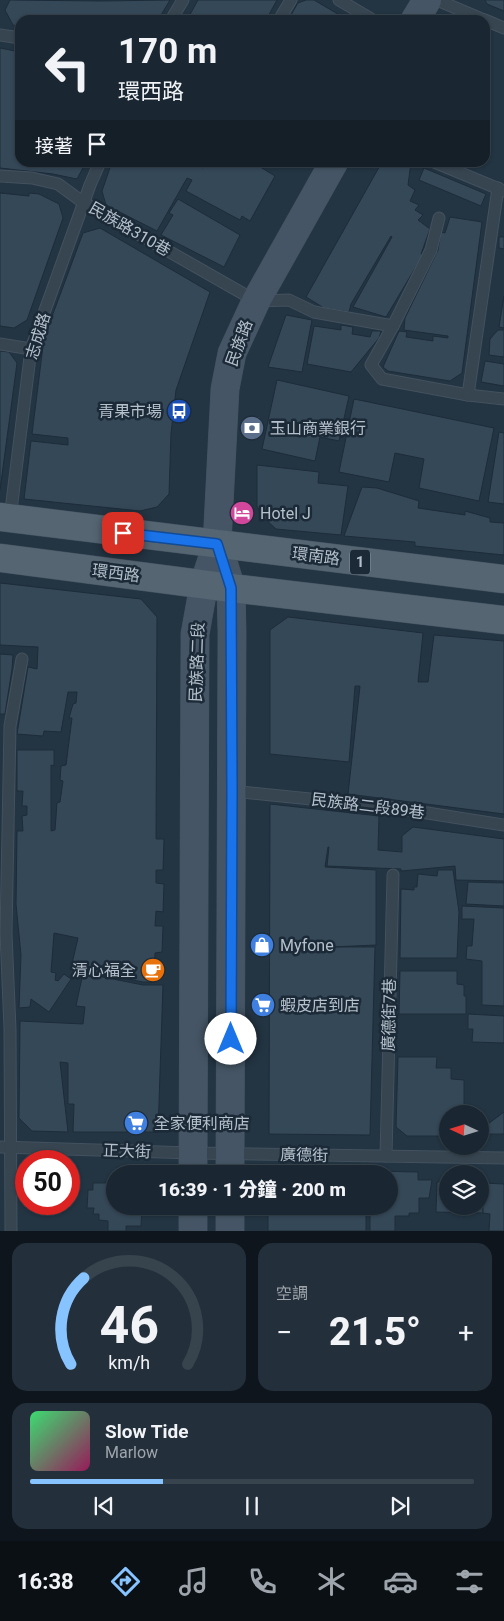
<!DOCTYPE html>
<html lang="zh-TW">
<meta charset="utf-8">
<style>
:root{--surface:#1a2732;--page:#232f3a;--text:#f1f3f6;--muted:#9fa5ac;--line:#38444d;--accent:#86c3ff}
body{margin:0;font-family:Roboto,"Noto Sans TC",sans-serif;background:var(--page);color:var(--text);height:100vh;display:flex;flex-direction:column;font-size:19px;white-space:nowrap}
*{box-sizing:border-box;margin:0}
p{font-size:16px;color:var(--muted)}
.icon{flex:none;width:28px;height:28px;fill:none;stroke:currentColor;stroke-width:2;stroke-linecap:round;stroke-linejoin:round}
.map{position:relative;height:1231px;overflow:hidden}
.drawer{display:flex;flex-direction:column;gap:12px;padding:12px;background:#0e151c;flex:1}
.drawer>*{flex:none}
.top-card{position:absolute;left:15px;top:15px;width:475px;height:152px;border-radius:15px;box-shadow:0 1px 4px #0004,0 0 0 1px var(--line);background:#1a2732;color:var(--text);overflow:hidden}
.needle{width:32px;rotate:274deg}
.fabs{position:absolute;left:439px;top:1105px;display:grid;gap:10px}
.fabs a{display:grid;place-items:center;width:50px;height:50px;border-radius:50%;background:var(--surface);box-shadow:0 1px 4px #0004,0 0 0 1px var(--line);font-size:25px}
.speed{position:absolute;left:15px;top:1150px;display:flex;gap:10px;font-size:25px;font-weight:700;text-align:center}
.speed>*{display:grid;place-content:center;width:65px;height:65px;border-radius:50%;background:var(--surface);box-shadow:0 1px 4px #0004,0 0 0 1px var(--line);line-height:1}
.speed .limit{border:8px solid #d22;background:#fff;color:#111}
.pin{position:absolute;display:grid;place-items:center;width:42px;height:42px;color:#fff;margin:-21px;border-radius:10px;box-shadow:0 2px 8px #0006}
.me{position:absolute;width:55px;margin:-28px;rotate:0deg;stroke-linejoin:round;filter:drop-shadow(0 0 4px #0008)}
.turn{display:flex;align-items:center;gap:18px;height:105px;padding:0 20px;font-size:22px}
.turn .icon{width:65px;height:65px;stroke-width:2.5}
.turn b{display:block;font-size:35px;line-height:42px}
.then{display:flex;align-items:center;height:48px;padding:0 20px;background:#0003;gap:10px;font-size:19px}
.big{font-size:38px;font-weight:800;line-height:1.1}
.drawer .card{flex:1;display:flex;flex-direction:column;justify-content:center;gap:8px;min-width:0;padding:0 18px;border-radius:15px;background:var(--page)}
.drawer .dial{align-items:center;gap:0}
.dial svg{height:130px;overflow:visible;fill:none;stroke:var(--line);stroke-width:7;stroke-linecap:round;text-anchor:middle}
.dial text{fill:var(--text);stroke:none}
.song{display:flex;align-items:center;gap:15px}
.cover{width:60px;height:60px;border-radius:8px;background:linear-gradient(135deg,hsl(140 70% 55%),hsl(330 70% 35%))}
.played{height:5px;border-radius:2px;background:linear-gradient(90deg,var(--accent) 30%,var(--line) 30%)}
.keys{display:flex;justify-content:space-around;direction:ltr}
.heat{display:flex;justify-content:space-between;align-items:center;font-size:28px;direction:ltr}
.drawer .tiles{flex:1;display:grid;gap:12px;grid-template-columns:1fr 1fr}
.card:last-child{grid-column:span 2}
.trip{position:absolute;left:106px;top:1165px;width:292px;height:50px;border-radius:25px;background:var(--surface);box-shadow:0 1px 4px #0004,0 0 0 1px var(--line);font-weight:800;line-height:50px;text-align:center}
.tabs{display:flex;height:80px;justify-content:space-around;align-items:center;background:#0a1014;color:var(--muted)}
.tabs .icon{width:35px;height:35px}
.tabs .active{color:var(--accent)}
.tabs b{font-size:22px;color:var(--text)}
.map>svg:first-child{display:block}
.building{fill:#354858;stroke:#1e2c39}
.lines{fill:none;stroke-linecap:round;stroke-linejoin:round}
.lane-casing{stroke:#44515e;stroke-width:13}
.secondary-casing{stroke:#44515e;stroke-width:29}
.primary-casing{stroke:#44515e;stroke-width:29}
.lane{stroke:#374551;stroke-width:11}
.secondary{stroke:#455565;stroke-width:28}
.primary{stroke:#556572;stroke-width:28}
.route-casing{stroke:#114b97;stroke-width:12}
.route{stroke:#1a73e8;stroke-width:9}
.labels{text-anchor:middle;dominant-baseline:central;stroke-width:5;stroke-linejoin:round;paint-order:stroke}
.shield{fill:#1c2a37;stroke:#86939f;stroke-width:1}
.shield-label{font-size:15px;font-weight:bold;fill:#b4c0cc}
.street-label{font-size:16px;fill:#b4c0cc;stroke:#1c2a37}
.poi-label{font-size:16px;fill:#b4c0cc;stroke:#1c2a37;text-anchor:start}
</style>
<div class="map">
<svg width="504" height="1231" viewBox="0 0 504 1231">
<rect width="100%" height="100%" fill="#233442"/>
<g class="building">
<path d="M10,0L102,1L170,0L158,20H20V27L13,25L5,10Z"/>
<path d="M198,0H277L266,20H187Z"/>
<path d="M306,0H314L348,20H288L298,3Z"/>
<path d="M485,0H504V11L487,4Z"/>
<path d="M0,48L20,52V162H86L77,179L53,174L0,168Z"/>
<path d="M112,162H192L203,168L206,162H252L275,176L250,221L242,216L240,220L186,191L192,180L187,178L157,231L106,205L102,191Z"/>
<path d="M382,162H411L408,185L415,190L410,201L419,205L415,210L423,215L418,220L430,229L421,254L423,255L386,317L353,307L392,237L391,236L351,304L349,312L324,308L306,297Z"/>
<path d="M424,168L486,194L481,206L419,180Z"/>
<path d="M0,193L29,196V193L39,194L59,204L63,218L27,320L14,328L0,326Z"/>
<path d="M178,199L240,235L224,267L161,235L173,215L169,213Z"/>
<path d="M450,217L482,222L462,373L450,381L388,371L383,367L399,331L407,332L406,337L433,341V336L448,338V336L404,330L405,318L438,250L441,232L445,233Z"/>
<path d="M100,228L210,292L176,390L171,433L169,494L157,507L140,511L24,499L31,441L68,445V438L32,434L44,338L83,233Z"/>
<path d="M499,237H504V249L499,248Z"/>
<path d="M504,296V328L499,327Z"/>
<path d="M286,315L312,320L302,372L268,367Z"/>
<path d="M341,325L353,327L352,334L370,337L372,331H381L379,338L351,372L307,364L314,326L341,330Z"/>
<path d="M498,330H504V357L489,355L490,339Z"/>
<path d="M0,351L9,352L17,363L0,490Z"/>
<path d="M485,361L504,364V386L481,382Z"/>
<path d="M277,380L349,396L339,441L320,437L315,461L262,449Z"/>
<path d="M354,399L494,428L479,501L419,488L424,459L395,453L389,482L339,472Z"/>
<path d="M499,432L504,433V504L488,502Z"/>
<path d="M257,465L319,472L318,483L348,486L341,535L276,529L263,517L257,506Z"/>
<path d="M362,487L377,488L419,501L418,508L465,515V511L490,518V522L504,523V555L415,546V542L344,536Z"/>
<path d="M0,583L141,599L157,617L156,839H164L163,870H156V883L164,884L163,912L156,911L155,926H163L162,952L155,953L154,982H143L71,968L78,938L54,933L51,972L56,973L55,980L58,981L64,974L71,979L49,1012L31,999L30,1007L19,1008L21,955L16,904L17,831H23L22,816L27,815V806H22L23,791H17V750H54V766L51,765V831L55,830L57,803L60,802L63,781L60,780L61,766L66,765L72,718H69L73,704L76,703L77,692H68L61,732L44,731L43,736L17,734L28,667L37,669L38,647L0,645Z"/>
<path d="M288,617L423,633L418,682H428L434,635L504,641V814L348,794L360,686H355L349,762L270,754V630Z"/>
<path d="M0,654L13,655L12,669L5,714H0Z"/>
<path d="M270,804L379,816L378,850L402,852V836L413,827L504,839V881L456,880L455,866L401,871V869L327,866L329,847H328L325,867L376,870V945L331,947H375L370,1135L269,1134Z"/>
<path d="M438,870H453L459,912L457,958H400L401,889L414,890V887H417L418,874L437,876Z"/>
<path d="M468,882L504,883V906L466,904Z"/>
<path d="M462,906L504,908V1006L482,1005V961L466,959L467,946H472L474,919H462Z"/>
<path d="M400,971H457V984L464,985V996H466V1014H399Z"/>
<path d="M83,973L143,985H163L158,1132H73L74,1104H68V1063L60,1062L68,1132L32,1131L19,1118L20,1021L83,1024L85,1007L76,1006Z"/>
<path d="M468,1014L504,1016V1043L472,1042L473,1029H468Z"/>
<path d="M398,1057H437L436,1068H451V1079L464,1080V1114H448V1136H407L396,1127Z"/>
<path d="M504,1112V1134H480V1130Z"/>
<rect x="268" y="1171" width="98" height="3"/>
<path d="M369,1171L418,1172V1180H432L429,1198H419V1213H409V1216H395V1231H370V1206H390V1174H369Z"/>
<path d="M437,1182H448V1206H480V1183H483V1213L436,1212Z"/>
<path d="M93,1183H115V1206H142L141,1226H126V1231H108V1221L99,1220V1214H93L94,1208H87L88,1190H93Z"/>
<path d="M483,1183L504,1184V1231H489L490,1214L483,1213Z"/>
<rect x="268" y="1206" width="98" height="25"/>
</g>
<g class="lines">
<g class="lane-casing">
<g id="lane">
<path d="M339,0L373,20"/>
<path d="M437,0L484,20"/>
<path d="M171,20L183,0"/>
<path d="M279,20L291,0"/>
<path d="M485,20L504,28"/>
<path d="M0,35L20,38"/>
<path d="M434,162L504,191"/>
<path d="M0,176L32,178L58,184L84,203L256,301L289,300L314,312L393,326L371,365L382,379L468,395L504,399"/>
<path d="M393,326L431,250L439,218"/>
<path d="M0,344L31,349"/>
<path d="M468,395L498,188"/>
<path d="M10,518L31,349L90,185L100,162"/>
<path d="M232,791L389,807L504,825"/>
<path d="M0,1147L193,1153L504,1158"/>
<path d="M386,1156L393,875"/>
<path d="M11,1231L10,1029L6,933L10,726L22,659"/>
</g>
</g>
<g class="secondary-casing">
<g id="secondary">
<path d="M415,20L427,0"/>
<path d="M224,565L231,588L232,632L230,1174"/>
<path d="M193,1174L195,634L204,584L217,544L225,389L232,353L256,301L334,162"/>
<path d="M230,1206V1231"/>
<path d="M193,1231V1206"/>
</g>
</g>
<g class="primary-casing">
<g id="primary">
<path d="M0,517L504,579"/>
<path d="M0,558L231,588L504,620"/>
</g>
</g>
<use href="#lane" class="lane"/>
<use href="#secondary" class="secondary"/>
<use href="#primary" class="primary"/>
</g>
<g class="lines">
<g class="route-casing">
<path id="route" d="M123,533L217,544L231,588L232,791L231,1039"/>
</g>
<use href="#route" class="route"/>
</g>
<defs>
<g id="bus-disc" transform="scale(1.25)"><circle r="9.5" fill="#1a4fb4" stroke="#1c2a37"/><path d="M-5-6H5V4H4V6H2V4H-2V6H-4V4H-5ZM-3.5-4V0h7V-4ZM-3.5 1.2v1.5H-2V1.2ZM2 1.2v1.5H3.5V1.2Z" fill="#fff"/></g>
<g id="bank-disc" transform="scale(1.25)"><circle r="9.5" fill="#5c6f8a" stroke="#1c2a37"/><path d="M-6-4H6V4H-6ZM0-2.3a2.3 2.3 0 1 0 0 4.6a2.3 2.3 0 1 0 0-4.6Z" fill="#fff"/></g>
<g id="hotel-disc" transform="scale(1.25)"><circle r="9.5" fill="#d1479c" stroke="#1c2a37"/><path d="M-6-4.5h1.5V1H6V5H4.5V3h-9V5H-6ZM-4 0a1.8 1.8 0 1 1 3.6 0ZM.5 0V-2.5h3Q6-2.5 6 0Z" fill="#fff"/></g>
<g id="shop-disc" transform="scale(1.25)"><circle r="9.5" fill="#3f7fe0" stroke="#1c2a37"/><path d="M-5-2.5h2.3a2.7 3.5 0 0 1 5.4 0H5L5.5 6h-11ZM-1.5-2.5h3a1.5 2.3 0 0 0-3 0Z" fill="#fff"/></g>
<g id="cafe-disc" transform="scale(1.25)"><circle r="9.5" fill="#e8710a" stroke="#1c2a37"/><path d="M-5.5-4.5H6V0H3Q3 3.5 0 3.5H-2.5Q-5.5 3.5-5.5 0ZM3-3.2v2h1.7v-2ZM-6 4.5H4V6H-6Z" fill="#fff"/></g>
<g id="supermarket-disc" transform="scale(1.25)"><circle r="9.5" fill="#3f7fe0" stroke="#1c2a37"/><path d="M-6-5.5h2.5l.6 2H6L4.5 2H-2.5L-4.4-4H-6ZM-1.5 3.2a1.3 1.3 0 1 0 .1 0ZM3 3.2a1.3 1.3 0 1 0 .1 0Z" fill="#fff"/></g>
</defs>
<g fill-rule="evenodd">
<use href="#bus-disc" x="179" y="411"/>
<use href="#bank-disc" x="252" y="428"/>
<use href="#hotel-disc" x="242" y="513"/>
<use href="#shop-disc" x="262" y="945"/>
<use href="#cafe-disc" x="153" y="970"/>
<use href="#supermarket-disc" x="263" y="1005"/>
<use href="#supermarket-disc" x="136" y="1123"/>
</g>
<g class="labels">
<rect class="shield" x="350" y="549.5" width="20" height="25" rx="4"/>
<g class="shield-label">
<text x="360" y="562">1</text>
</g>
<g class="street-label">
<text transform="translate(130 229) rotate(30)">民族路310巷</text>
<text transform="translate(38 336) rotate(-73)">志成路</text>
<text transform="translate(239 343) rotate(-70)">民族路</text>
<text transform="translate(316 556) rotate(7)">環南路</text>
<text transform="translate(116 573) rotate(7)">環西路</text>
<text transform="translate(197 662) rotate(-88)">民族路二段</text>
<text transform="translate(368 806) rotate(7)">民族路二段89巷</text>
<text transform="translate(389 1015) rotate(-89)">廣德街7巷</text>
<text transform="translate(127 1151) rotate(2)">正大街</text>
<text transform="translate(304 1155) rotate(1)">廣德街</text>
</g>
<g class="poi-label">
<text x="162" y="411" text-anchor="end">青果市場</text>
<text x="270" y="428">玉山商業銀行</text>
<text x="260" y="513">Hotel J</text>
<text x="280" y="945">Myfone</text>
<text x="136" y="970" text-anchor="end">清心福全</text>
<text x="280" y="1005">蝦皮店到店</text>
<text x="154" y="1123">全家便利商店</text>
</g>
</g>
</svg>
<div class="fabs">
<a><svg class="needle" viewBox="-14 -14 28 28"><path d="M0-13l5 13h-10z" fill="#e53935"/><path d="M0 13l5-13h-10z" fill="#9fa5ac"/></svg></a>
<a><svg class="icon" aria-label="layers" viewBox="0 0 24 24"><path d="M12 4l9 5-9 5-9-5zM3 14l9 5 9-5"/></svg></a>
</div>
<div class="speed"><div class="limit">50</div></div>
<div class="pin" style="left:123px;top:533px;background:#d93025"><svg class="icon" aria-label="arrive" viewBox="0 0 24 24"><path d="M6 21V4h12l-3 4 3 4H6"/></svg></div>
<svg class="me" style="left:231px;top:1039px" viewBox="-20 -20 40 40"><circle r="19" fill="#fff"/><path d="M0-13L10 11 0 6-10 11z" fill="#1a73e8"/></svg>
<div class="trip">16:39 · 1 分鐘 · 200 m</div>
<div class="top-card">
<div class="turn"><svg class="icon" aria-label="left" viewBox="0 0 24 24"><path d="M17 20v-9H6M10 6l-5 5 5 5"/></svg><div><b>170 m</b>環西路</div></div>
<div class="then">接著<svg class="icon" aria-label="arrive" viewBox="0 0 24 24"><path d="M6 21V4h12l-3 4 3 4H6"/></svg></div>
</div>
</div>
<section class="drawer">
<div class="tiles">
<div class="card dial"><svg viewBox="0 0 100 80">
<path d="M14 69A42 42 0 1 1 86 69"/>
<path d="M14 69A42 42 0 0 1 22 16" stroke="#86c3ff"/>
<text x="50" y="56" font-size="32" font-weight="700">46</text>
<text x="50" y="72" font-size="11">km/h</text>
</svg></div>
<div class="card"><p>空調</p>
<div class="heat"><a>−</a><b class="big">21.5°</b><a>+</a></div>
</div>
<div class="card">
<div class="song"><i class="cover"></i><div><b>Slow Tide</b><p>Marlow</p></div></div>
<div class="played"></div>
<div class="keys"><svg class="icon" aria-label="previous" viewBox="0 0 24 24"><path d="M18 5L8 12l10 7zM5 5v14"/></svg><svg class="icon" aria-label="pause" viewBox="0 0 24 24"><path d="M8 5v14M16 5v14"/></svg><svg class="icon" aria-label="next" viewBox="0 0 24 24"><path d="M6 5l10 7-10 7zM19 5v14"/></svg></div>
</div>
</div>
</section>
<nav class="tabs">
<b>16:38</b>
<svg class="icon active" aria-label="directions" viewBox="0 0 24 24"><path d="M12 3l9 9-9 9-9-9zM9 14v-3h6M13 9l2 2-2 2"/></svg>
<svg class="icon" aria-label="music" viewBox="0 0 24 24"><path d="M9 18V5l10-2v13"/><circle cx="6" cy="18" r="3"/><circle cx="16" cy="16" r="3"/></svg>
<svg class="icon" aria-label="phone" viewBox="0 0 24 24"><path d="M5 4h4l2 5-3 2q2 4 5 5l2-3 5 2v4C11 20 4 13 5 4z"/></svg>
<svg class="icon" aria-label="climate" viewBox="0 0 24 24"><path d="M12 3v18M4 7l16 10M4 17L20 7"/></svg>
<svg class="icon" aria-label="car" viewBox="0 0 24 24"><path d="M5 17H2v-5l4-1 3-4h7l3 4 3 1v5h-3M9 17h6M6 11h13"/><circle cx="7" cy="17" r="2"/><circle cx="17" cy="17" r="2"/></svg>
<svg class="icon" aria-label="filters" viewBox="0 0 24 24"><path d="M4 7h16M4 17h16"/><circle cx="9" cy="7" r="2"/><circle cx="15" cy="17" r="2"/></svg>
</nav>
